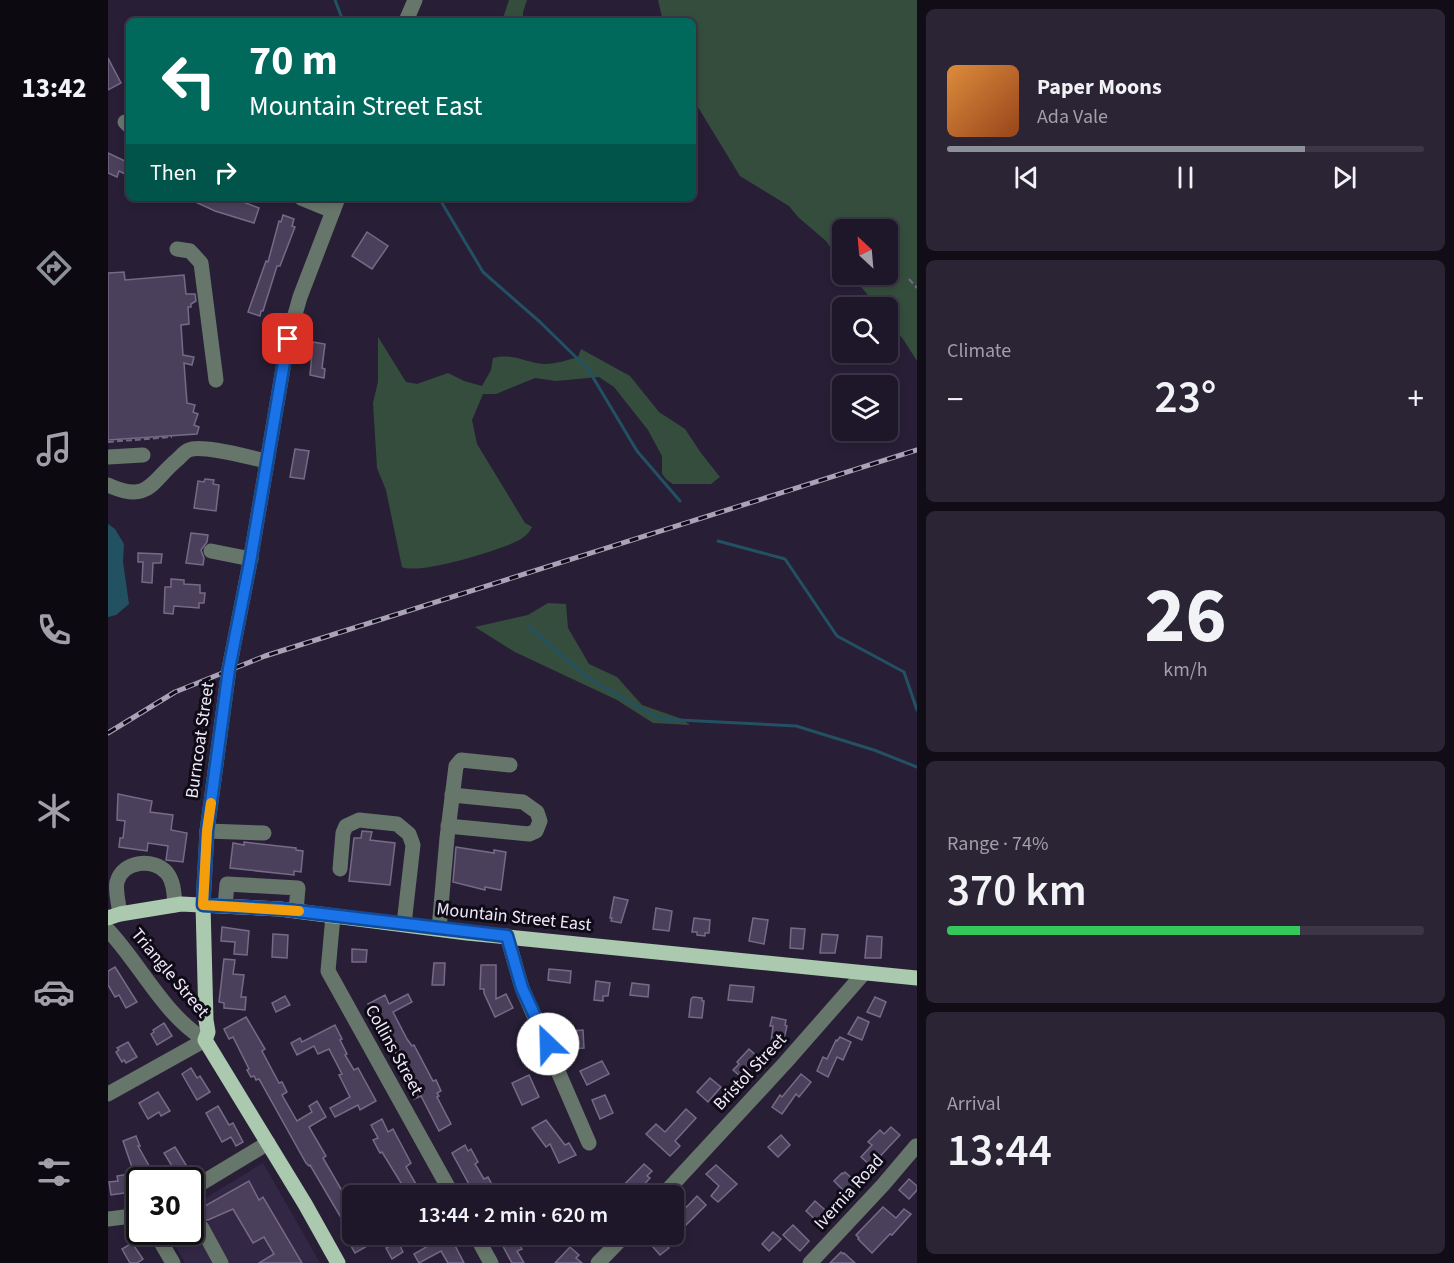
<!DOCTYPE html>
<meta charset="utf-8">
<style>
:root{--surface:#1e1729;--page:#2b2435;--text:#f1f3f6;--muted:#a19fa8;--line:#3c3646;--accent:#8c9099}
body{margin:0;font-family:"Source Sans 3",sans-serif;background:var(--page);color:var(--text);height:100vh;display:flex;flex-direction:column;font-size:22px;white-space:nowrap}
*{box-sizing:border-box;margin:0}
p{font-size:20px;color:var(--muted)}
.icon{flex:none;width:33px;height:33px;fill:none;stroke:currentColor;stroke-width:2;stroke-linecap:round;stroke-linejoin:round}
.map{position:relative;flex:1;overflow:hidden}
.panel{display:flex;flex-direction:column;gap:9px;padding:9px;background:#100d17;width:537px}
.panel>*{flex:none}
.hud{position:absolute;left:18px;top:18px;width:570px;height:183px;border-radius:9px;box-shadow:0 3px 9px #0003,0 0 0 2px var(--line);background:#00695c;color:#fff;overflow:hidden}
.needle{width:39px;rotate:334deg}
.buttons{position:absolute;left:724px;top:219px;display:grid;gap:12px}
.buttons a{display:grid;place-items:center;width:66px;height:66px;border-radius:9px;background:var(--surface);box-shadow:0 3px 9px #0003,0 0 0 2px var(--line);font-size:30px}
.speed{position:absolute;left:18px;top:1167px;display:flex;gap:12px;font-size:30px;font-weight:700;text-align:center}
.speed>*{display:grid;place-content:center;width:78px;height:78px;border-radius:50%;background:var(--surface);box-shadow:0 3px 9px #0003,0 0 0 2px var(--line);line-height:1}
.speed .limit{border:3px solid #111;border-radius:9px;background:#fff;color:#111}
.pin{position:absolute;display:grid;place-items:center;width:51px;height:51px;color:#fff;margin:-26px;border-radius:12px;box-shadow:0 3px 9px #0006}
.me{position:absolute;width:66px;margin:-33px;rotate:336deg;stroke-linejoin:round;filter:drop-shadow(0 0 4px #0008)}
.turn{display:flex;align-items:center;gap:21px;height:126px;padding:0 24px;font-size:27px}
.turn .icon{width:78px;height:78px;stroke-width:2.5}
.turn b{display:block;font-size:42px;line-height:51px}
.then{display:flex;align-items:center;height:57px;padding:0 24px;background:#0003;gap:12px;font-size:22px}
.big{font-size:45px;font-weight:600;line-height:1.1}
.panel .tile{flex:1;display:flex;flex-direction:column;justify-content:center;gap:9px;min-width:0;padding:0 21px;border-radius:9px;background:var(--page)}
.panel .dial{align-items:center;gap:0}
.dial b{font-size:78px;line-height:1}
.song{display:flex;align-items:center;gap:18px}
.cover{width:72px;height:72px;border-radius:9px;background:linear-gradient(135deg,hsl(30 70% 55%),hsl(20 70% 35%))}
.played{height:6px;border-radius:3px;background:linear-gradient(90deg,var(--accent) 75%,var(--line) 75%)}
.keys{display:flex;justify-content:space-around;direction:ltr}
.heat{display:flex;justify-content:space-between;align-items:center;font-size:33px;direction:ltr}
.charge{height:9px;border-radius:4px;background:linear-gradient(90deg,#34c759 74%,var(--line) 0)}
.trip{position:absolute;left:234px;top:1185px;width:342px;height:60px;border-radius:9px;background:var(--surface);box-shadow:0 3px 9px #0003,0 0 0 2px var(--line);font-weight:600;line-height:60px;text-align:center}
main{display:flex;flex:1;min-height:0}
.tab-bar{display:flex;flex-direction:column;width:108px;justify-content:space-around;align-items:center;background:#0c0910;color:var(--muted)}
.tab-bar .icon{width:42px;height:42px}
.tab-bar .current{color:var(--accent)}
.tab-bar b{font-size:27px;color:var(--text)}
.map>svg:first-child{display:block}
.built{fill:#332746}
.green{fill:#354d3d}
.water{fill:#225162}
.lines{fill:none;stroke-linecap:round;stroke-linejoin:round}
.stream{stroke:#225162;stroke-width:3}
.building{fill:#4b405b;stroke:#756a87;stroke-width:1.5}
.path{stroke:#71697e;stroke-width:2;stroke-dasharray:6 3;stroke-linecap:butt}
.minor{stroke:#67766a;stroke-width:15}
.major{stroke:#aac9af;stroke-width:15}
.rail-casing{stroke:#aaa3b7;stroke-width:5}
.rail{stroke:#0f0b16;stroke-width:3;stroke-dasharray:9;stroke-linecap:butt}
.route-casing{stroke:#114b97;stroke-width:15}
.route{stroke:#1a73e8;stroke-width:10}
.slow{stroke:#f59e0b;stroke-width:10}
.labels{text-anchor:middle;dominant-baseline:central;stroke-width:6;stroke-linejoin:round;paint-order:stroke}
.street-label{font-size:18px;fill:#efe9fa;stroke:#0f0b16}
</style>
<main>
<nav class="tab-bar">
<b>13:42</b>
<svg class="icon current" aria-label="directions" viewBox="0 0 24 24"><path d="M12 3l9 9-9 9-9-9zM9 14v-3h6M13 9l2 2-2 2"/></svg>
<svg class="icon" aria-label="music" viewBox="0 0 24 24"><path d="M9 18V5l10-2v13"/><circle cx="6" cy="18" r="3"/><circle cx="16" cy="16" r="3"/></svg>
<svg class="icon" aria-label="phone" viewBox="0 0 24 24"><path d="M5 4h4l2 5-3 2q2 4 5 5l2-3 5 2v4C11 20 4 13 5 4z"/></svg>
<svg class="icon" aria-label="climate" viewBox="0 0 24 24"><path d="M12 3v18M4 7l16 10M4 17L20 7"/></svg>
<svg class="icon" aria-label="car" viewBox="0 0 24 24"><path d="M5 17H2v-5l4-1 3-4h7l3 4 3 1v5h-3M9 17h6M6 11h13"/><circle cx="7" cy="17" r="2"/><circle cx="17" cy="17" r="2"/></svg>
<svg class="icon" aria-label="filters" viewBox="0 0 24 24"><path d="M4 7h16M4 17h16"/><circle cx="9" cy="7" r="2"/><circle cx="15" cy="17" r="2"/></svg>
</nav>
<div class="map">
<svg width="809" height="1263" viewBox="0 0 809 1263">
<rect width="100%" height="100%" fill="#281f37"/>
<path class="built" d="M155,1163L212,1263H77L60,1232H82L83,1207Z"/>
<g class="green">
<path d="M401,0H419L415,12V21H394Z"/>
<path d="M550,0H809V361L795,339L780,322V308L770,307L743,275L780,274V230H735V265L718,241L690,217L681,206L632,176L585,99V21H555Z"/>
<path d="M270,337L298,382L309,384L340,373L356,381L374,386L383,370L385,358C408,353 417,363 437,364C448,364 460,360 470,357L473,349L522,376L551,412L577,429L593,453L612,477L603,484H565L559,480L554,474V456L540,430L506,387L491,377L448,381L427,378L388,394H375L364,420L369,444L417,523L424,527C421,534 414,539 407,542C388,551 311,575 294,567L278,490L269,468L265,403L270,382Z"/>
<path d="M440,603L458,604L460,628L481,664L509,677L534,705L574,719L582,725L545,723L509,700L407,652L367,627L420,615Z"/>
</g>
<path class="water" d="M0,524L7,529L16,544L15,562L21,604L8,615L0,617Z"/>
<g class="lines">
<g class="stream">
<path d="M227,0L235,21"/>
<path d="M331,198L375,272L432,322L480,369L529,451L572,501"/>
<path d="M610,541L677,559L729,636L796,672L809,710"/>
<path d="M421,627L480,678L551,719L688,726L766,750L809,767"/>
</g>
</g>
<g class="building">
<path d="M0,58L13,83L0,90Z"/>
<path d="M0,153L21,163V176L11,171L9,177L0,173Z"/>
<path d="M79,198H125L151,208L146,223L107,211Z"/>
<path d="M175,215L186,219L184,226L187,227L172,266H169L155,311H153L152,316L140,312L158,261L160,262L171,221L173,222Z"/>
<path d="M259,232L280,246L264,269L244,256Z"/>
<path d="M16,272L17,280L76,275L78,294H87L88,301L83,304V307H80L81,324L73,325L75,355L86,357L84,365L76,363L79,403L87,405L85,412L90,414L86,425L91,427L89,434L0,440V273Z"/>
<path d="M205,342L217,344L214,368L217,369L216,378L202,375Z"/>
<path d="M187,449L201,451L196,479L182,477Z"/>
<path d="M97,479L106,480L105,484L111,485L108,511L86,508L90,481L96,482Z"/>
<path d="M83,533L100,535L99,542L93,550L96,558L95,565L78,563Z"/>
<path d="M30,553L54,554L53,563H45L44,583L34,582L35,562H30Z"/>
<path d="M63,579L76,580V584L92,585V593H97L96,603H91V608L66,606L65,614L56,613L57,587H63Z"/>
<path d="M10,794L44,801L42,812L65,815L63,830L79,833L75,862L58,860L60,846L40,843L39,851L11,847L12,838H15L17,821L9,820Z"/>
<path d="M254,831L264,832L262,840L287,843L282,885L241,881L246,838H253Z"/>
<path d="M136,842L188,848V850L195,851L193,872L186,871V875L122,868L125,843L136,845Z"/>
<path d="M348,847L386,853V850L398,852L393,890L377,887V890L345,882Z"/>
<path d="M506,897L520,900L513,923L503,921L504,918H502Z"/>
<path d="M548,908L564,911L561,931L545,929Z"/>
<path d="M586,918L602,920L601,933H597V936L589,935V932H584Z"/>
<path d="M645,918L660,920L656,944L641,941Z"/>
<path d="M114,927L141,931L139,955L126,954L127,942L113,941Z"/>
<path d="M683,928L697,929L695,949L682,948Z"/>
<path d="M165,934L180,935L179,958L164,957Z"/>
<path d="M714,934L730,935L727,953H712Z"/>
<path d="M759,936L774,937L773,958H757Z"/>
<path d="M244,949L259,950L258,962H244Z"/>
<path d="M116,959L127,960L125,974L136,975L133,997H138L137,1010L116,1008V1003L111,1002Z"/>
<path d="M326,963H337L336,985H324Z"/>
<path d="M373,965H388V999L398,994L405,1008L387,1017L376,993V989H372Z"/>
<path d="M7,967L29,1002L18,1008L11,995L7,997L0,985V971Z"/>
<path d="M441,969L463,971L462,983L440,980Z"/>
<path d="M488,981L502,983L500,996H495V1001L486,1000Z"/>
<path d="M524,983L541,985L540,997L522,995Z"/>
<path d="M622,985L646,987L644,1002L620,1000Z"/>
<path d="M300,994L304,1002L285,1012L299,1039L304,1046L306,1045L325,1081L328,1080L333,1091L329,1093L331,1096L329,1097L343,1124L331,1131L313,1096L306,1099L302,1092L312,1087L291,1051L288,1053L260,1004L277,995L281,1004Z"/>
<path d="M177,996L182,1005L168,1012L164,1003Z"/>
<path d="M585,997L594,998V1001H596L594,1018L581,1017L583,999Z"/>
<path d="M767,997L778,1002L772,1017L759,1012Z"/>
<path d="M138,1017L157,1049L154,1051L171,1083L174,1082L179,1092L174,1095L189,1121L204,1112L201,1106L209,1101L218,1117L201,1127L218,1156L215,1158L244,1208V1234H255L261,1245L247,1253L240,1241L245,1238L202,1165L201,1166L198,1163L151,1079L148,1080L146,1076L143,1077L139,1070L141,1069L125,1037L121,1039L116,1029Z"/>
<path d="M664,1017L678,1020L677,1025L679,1026L675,1044L663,1042L665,1026H662Z"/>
<path d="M750,1017L761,1022L754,1040L740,1034Z"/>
<path d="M56,1023L64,1036L49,1045L43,1034L46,1032L45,1030Z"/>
<path d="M227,1025L234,1039L232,1040L239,1054L237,1055L246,1070L250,1068L268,1101L252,1110L250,1105L227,1117L222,1108L242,1097L231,1075L234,1074L221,1049L210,1054L206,1046L189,1055L183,1043L192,1038L194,1042Z"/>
<path d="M475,1030L476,1048L463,1049L462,1031Z"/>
<path d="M732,1037L743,1042L735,1060L729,1057L720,1077L709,1071L715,1057L719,1059L728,1040L729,1041Z"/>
<path d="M20,1042L29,1057L18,1063L16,1060L14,1062L8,1052L11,1050L9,1048Z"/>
<path d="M641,1049L652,1059L633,1077L625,1070L631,1064L629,1062Z"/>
<path d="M494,1061L501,1074L479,1085L472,1071Z"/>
<path d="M83,1068L89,1078L92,1076L102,1092L89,1100L74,1074Z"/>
<path d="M693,1074L703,1082L691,1097L688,1094L674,1114L664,1107L672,1095L674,1097Z"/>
<path d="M421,1075L431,1097L414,1105L404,1083Z"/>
<path d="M602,1078L613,1087L600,1102L589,1092Z"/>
<path d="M50,1092L62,1111L53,1116L51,1112L40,1119L31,1103Z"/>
<path d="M497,1095L505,1113L492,1119L484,1100Z"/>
<path d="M110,1106L121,1125L125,1123L135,1142L128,1146L123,1137L114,1142L98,1113Z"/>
<path d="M578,1109L588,1118L567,1141L572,1146L562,1156L538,1134L548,1124L557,1132Z"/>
<path d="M274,1119L280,1132L285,1129L303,1163L298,1167L312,1191L304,1196H301L274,1152L272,1153L265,1140L270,1138L263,1125Z"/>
<path d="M438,1120L457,1145L461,1143L468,1155L451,1163L442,1144L438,1147L424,1128Z"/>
<path d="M783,1127L792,1135L763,1166L753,1157L764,1145L760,1142L772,1130L776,1134Z"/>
<path d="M673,1135L682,1145L670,1157L660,1147Z"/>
<path d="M28,1136L32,1146H30L49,1180H21L23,1192L3,1195L1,1182L10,1181L9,1176L26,1173L15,1141Z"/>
<path d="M357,1145L360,1151L363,1149L370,1162L367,1164L376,1179L380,1177L390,1196H373L368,1185L363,1188L344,1153Z"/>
<path d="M67,1147L78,1165L67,1171L56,1153Z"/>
<path d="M536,1164L544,1171L539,1176L542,1178L526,1196H522L513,1188Z"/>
<path d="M608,1165L629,1184L610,1202L603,1196L611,1186L598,1174Z"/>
<path d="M737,1172L749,1183L739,1194L726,1181L734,1173L735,1174Z"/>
<path d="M801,1179L809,1186V1190L801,1199L791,1190Z"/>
<path d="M141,1181L151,1200L155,1197L194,1263H151L166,1254L156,1237L145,1243L125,1209L100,1220L92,1219L88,1211Z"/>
<path d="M589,1196L598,1205L558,1245L561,1248L552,1255L545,1247L558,1234H566V1220Z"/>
<path d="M707,1201L724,1216L715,1227L698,1211Z"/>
<path d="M775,1207L788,1218L796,1209L803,1214L784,1235L782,1234L764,1253L750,1239L751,1238L748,1235Z"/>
<path d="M685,1225L701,1241L692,1251L675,1235Z"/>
<path d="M665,1232L673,1239L661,1251L654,1244Z"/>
<path d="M323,1234H341L356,1263H340L333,1251L311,1263L306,1254L327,1242Z"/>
<path d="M399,1234H402L405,1240L408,1238L414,1249L409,1251L416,1263H404L391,1239Z"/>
<path d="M290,1242L295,1252L284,1259L278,1248Z"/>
<path d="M24,1243L35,1259L29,1263H22L14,1249Z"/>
<path d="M462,1247L471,1255L468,1258L474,1263H447Z"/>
<path d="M733,1252L735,1254L736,1253L747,1263H722Z"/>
</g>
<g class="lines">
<g class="path">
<path d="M801,279L809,288"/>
<path d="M0,442L64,437"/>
</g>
<g class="minor">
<path d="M298,21L307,0"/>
<path d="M17,122L21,126"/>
<path d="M193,198L225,211"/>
<path d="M69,249L82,251L93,263L108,380"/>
<path d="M0,457L35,455"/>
<path d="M0,485C42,504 43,481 70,459C73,456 77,451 81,450C94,444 143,458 159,461"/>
<path d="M103,551L143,559"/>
<path d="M340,826L421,834L428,831L432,821L429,812L415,802L344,795"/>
<path d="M99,831L156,833"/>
<path d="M232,869L235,833L238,826L251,820L289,824L301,834L305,845L296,924"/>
<path d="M95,905L99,831L121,669L142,562L180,339L192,297L230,198"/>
<path d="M117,906L119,884L190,888L188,911"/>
<path d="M12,914C11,905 7,891 9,882C15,860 46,858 59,873C66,882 66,894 67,905"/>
<path d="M225,916L220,971L345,1196"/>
<path d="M331,929L339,838L348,766L353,760L402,765"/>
<path d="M0,930C33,965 55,1014 97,1040L0,1094"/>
<path d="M399,936L414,988L481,1143"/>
<path d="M82,1190L160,1143"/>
<path d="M554,1196L677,1063L756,973"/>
<path d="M0,1219L32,1215"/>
<path d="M94,1228L113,1263"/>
<path d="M47,1232L65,1263"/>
<path d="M367,1234L383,1263"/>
<path d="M490,1263L518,1234"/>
<path d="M702,1263L775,1185L808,1146"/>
</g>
<g class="major">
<path d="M95,905L98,1020L100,1032L97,1040L197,1204L230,1263"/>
<path d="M0,918L12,914L73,904L172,909L359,933L809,978"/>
</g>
<g class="rail-casing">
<path id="rail" d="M0,733L67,692L157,656L809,450"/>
</g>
<use href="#rail" class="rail"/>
</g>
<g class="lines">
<g class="route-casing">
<path id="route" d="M180,339L142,562L121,669L99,831L95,905L172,909L399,936L414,988L440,1044"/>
</g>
<use href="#route" class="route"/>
<path class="slow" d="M103,803L99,831L95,905L191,911"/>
</g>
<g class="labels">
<g class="street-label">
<text transform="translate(92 740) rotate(-82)">Burncoat Street</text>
<text transform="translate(406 917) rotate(6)">Mountain Street East</text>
<text transform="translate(62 973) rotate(50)">Triangle Street</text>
<text transform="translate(286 1050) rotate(61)">Collins Street</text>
<text transform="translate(642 1072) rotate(-47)">Bristol Street</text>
<text transform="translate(741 1192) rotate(-48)">Ivernia Road</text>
</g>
</g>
</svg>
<div class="buttons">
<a><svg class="needle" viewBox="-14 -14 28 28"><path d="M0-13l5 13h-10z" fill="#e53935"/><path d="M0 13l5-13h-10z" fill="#a19fa8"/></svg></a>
<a><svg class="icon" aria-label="search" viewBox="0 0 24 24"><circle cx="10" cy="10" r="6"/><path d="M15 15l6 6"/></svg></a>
<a><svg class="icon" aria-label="layers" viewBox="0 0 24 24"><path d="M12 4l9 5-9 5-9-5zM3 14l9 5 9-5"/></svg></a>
</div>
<div class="speed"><div class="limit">30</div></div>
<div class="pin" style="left:180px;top:339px;background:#d93025"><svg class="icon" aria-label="arrive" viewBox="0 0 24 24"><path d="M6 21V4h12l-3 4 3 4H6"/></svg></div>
<svg class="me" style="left:440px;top:1044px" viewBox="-20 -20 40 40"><circle r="19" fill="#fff"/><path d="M0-13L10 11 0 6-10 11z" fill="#1a73e8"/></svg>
<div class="trip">13:44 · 2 min · 620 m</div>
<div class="hud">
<div class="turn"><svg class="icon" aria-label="left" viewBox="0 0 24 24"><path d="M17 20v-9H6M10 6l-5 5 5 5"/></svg><div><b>70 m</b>Mountain Street East</div></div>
<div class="then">Then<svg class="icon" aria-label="right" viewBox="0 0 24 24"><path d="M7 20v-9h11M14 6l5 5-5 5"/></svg></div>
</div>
</div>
<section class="panel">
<div class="tile">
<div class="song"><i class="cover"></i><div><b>Paper Moons</b><p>Ada Vale</p></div></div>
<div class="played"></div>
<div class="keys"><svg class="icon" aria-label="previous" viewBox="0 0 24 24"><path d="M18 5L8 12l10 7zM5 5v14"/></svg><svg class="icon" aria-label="pause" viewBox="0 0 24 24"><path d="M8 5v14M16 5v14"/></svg><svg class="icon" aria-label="next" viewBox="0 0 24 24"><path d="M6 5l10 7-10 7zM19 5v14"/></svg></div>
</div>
<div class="tile"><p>Climate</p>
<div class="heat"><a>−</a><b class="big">23°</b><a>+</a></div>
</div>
<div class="tile dial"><b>26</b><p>km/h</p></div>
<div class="tile"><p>Range · 74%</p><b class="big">370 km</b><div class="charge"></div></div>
<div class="tile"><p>Arrival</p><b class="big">13:44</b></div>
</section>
</main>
